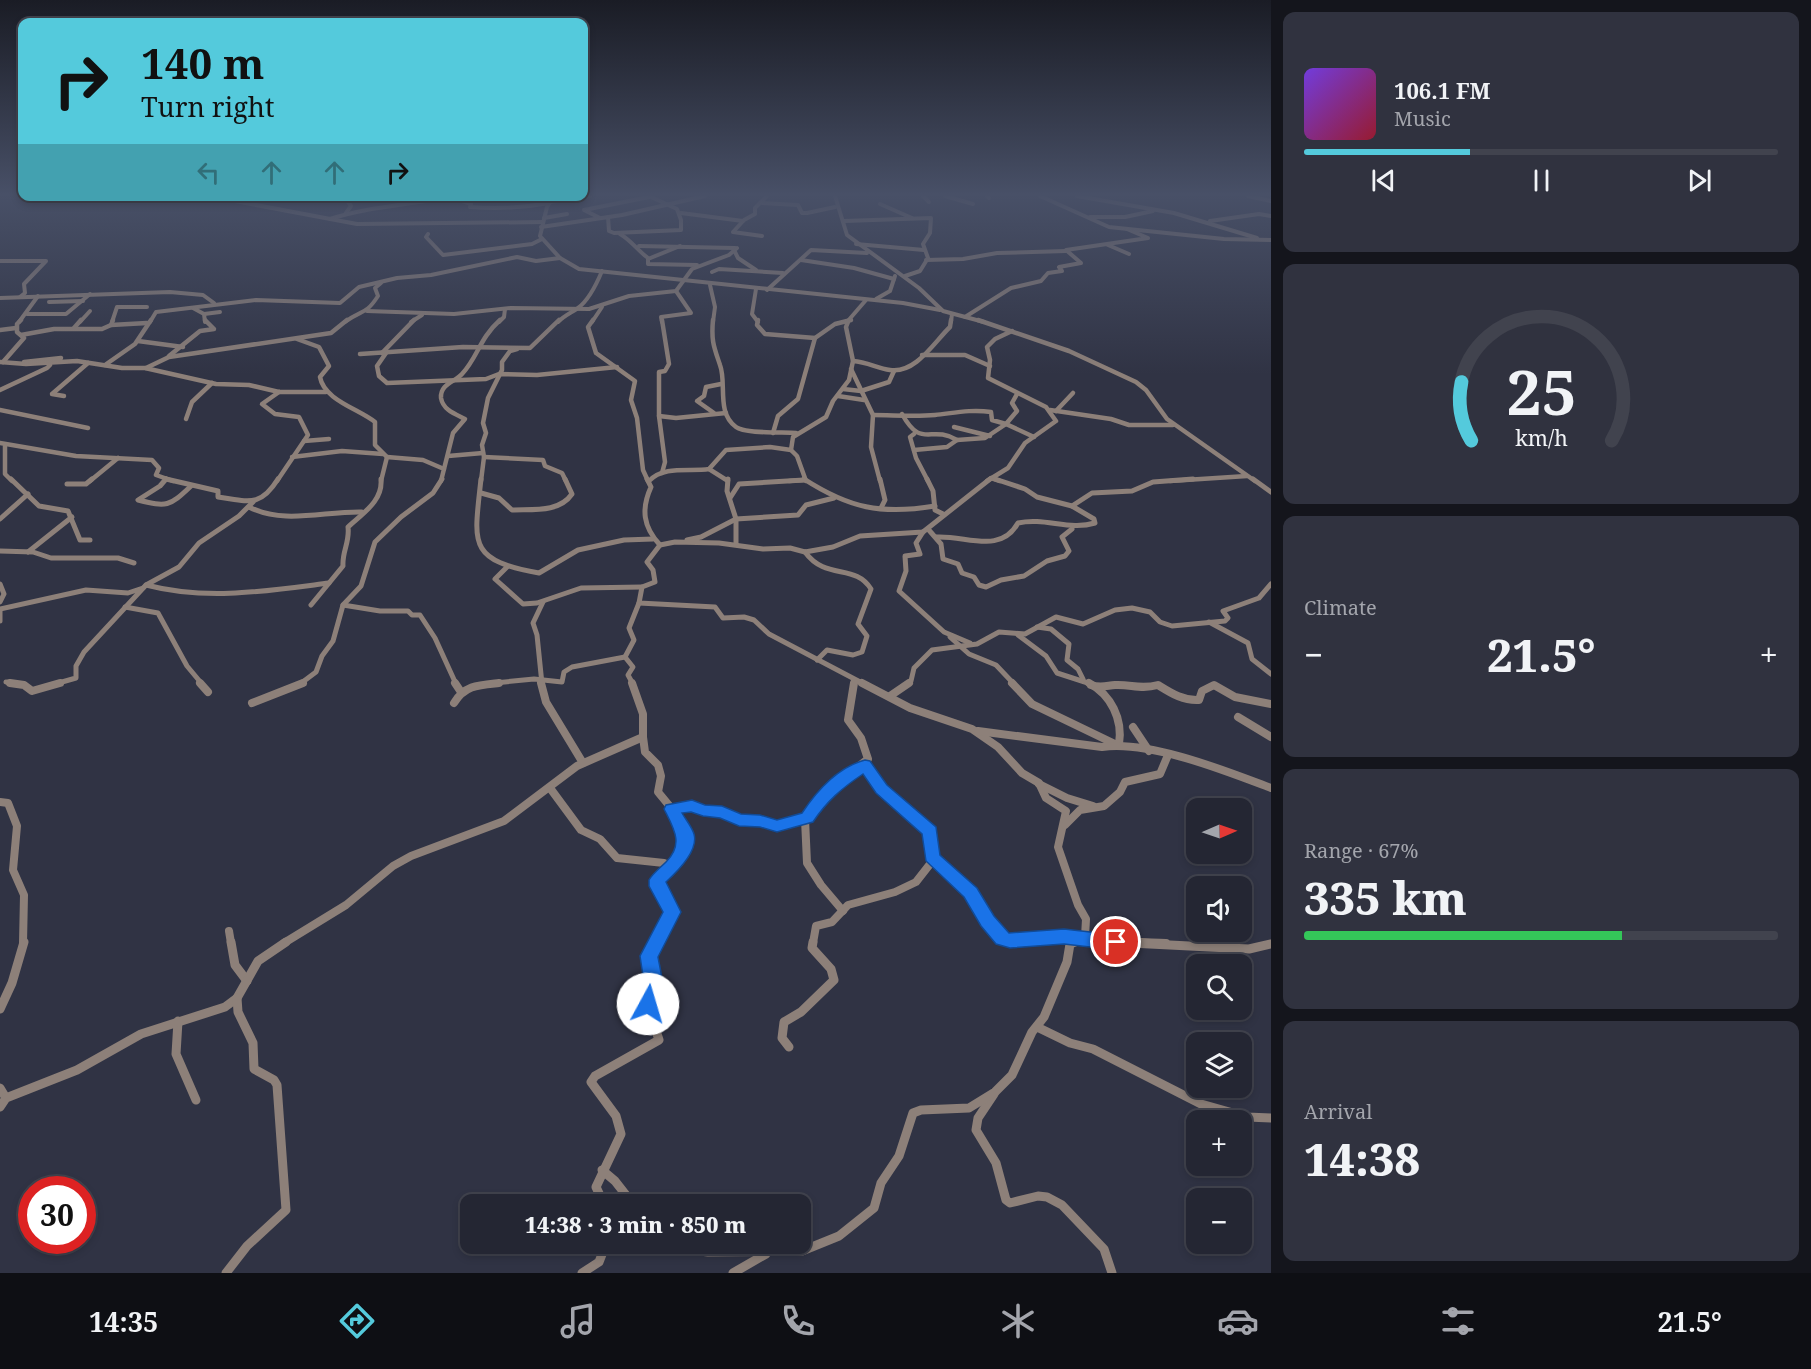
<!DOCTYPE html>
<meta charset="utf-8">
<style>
:root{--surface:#242633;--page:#30323f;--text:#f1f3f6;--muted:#a3a5ac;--line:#41434e;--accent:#54cadc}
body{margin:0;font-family:"Noto Serif",serif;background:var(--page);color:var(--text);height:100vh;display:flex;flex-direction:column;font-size:22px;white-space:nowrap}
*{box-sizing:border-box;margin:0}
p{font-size:20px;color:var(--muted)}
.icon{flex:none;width:33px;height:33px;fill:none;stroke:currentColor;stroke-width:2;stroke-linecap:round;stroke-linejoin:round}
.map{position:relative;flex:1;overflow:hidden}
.side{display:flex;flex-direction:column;gap:12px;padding:12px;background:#14151c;width:540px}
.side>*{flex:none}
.banner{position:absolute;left:18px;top:18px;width:570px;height:183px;border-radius:12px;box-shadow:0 3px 9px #0003,0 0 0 2px var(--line);background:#54cadc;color:#111;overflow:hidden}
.needle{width:39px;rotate:88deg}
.tools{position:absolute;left:1186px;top:798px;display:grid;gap:12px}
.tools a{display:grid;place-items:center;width:66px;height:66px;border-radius:12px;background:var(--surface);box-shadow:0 3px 9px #0003,0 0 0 2px var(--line);font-size:30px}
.speed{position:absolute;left:18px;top:1176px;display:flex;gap:12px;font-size:30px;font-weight:700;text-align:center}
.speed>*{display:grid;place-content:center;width:78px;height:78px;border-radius:50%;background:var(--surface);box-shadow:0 3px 9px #0003,0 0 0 2px var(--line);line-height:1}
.speed .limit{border:9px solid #d22;background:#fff;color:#111}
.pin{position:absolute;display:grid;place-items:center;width:51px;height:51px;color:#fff;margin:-26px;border:3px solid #fff;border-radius:50%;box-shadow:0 2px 6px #0007}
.me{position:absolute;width:66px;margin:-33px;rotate:6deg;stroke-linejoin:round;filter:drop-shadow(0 0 4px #0008)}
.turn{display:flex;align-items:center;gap:21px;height:126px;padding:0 24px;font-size:27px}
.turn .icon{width:78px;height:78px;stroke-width:2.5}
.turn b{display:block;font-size:42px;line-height:51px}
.lanes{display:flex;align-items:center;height:57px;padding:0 24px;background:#0003;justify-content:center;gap:30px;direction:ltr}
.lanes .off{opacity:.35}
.big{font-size:45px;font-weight:800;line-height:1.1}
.side .tile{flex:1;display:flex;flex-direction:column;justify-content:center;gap:9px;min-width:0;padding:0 21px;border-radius:12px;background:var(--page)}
.side .dial{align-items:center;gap:0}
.dial svg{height:156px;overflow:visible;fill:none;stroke:var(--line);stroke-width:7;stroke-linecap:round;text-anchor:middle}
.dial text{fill:var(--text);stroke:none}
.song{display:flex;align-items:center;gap:18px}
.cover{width:72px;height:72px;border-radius:9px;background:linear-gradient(135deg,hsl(260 70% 55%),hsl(350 70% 35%))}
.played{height:6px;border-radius:3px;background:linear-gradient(90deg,var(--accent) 35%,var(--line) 35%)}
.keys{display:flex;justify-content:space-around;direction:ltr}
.heat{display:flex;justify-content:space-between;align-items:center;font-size:33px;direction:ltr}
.charge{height:9px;border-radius:4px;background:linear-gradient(90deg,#34c759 67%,var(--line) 0)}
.trip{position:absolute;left:460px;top:1194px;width:351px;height:60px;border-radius:12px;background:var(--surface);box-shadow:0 3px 9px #0003,0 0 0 2px var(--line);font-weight:800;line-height:60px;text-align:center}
.dock{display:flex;height:96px;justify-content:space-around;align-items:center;background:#0e0f14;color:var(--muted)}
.dock .icon{width:42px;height:42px}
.dock .current{color:var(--accent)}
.dock b{font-size:27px;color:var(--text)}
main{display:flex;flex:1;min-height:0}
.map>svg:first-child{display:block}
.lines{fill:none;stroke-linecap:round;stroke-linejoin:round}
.street-far4{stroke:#8d8079;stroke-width:4}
.street-far3{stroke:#8d8079;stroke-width:4.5}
.street-far2{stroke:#8d8079;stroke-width:5}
.street-far1{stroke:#8d8079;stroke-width:8}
.street{stroke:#8d8079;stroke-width:9}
.route{fill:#1a73e8;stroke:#114b97;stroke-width:1.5}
</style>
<main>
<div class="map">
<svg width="1271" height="1273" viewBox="0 0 1271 1273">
<rect width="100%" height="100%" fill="#303344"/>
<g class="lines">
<g class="street-far4">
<path d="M208,196L357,224L543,222"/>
<path d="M344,196L351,206L346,213"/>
<path d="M554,196L547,207L540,236L560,258L579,269L903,303L940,310"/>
<path d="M835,196L847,235L919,288L943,311L984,322"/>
<path d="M923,196L929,202"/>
<path d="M945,196L973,204"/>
<path d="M987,196L989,198"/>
<path d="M1040,196L1109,227L1224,239L1271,240"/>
<path d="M1077,196L1174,213L1257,238"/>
<path d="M1248,196L1271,201"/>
<path d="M451,197L471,204L470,207C497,209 523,208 549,203"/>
<path d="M550,202L590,196"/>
<path d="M762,203L798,205L802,213H807L835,207"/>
<path d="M880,204L912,218"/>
<path d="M681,213L743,221"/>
<path d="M608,217L609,231L614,233L681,230V220L677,209L649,196"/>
<path d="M1090,217H1125L1153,211"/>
<path d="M544,218L567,214"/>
<path d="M600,218L584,210L649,197"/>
<path d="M330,219C370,206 412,205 453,196"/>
<path d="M844,221L931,218L930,233L923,244L928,258L920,271L905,276"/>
<path d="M1210,221L1259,214L1271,216"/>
<path d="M541,227L622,215L705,196"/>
<path d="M428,234L426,237L443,255L532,244L542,239"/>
<path d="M620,234C632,241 637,250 648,258V264L697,265"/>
<path d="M762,236L733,232L744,220L755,214V208L767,196"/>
<path d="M856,244L924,250"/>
<path d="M1108,245L1129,254"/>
<path d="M639,246L735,248"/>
<path d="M735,252L738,258L756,270"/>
<path d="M648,259L680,246"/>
<path d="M801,260L854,268L894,279"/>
<path d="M926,260L963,259L997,253L1066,251"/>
<path d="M0,261H46L24,284L25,293L20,297"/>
<path d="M712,272L719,269L783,273"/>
<path d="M710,285L715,307L713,322"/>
<path d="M756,289L752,314L758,322"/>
<path d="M767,290L811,250L867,253"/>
<path d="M0,298L170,292L203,295L214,303"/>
<path d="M876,299L890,291L895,276"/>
<path d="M49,302L83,301"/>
<path d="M193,308L204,314L205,322"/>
<path d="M367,311L454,314L511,308L589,309L629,296L676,291L692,269L729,255L737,248"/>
<path d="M27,314H66L90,294"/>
<path d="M204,314L220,312"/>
<path d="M965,317L1011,288L1041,281L1048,273L1062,271L1059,267L1081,263L1066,250L1148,238L1127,229"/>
<path d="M19,322L38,296"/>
<path d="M80,322L90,311"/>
<path d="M112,322L117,307H147"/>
<path d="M150,322L156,312L256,300L340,303L359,287L397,278L431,275L517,257L536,261L560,258"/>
<path d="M345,322C362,309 365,316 378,296L375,288L381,283"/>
<path d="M411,322L422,315"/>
<path d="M499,322L504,317L505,309"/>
<path d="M558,322C565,315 571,313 578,308C589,300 597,283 602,271"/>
<path d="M592,322L602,307"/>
<path d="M662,322L661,317L691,313L676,291"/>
<path d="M847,322L866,300"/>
<path d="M951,322L952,314"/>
</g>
<g class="street-far3">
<path d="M593,320L588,327L596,353L635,381L631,400L637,418L643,470L648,481"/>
<path d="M662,320L669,364L665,371L659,372V416L665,462L662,473"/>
<path d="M713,320C711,341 714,347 720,365C727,383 716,413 736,427C745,434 783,432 796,433"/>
<path d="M758,320L757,325L765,334L815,338"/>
<path d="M978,320L1069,351L1136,382L1146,390L1167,419L1255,481"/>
<path d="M111,325L113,320"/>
<path d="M74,328L81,320"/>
<path d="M0,330L16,328"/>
<path d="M21,335L54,329H102L111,325L147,323"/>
<path d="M297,339L319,347L329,366L320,377C324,400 359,409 375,422V445L387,457"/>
<path d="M138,341L183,347"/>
<path d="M382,353L414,320"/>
<path d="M386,353L377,366L379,376L387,383L486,379L499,374L537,375L617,367"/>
<path d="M360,354L463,347L530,348L559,320"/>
<path d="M922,355H965L990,366"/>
<path d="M169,356L200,331L214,329L205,320"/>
<path d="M853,361C867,362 877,368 890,370C916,374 935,341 950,327L951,320"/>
<path d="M0,362L26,364L77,361L122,368H145L216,384L249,385L279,392H326"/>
<path d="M3,362L24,338L17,332V324L21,320"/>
<path d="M24,362L61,358"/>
<path d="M105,365L135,344L151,320"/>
<path d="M146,368L169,357L331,333L347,320"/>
<path d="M851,369L873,415L871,447L880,481"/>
<path d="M843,389L861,391L889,382L894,371"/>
<path d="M0,390L47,368L50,365L48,363"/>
<path d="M1017,394L1012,403L1017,411L1006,424L1034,437"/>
<path d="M64,396L52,394L88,363"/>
<path d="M838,396L864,400"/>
<path d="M0,410L88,428"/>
<path d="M1050,410L1111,419L1129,425H1173"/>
<path d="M1056,411L1073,393"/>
<path d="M714,413L697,401L704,396L706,387L721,384"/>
<path d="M902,414C922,450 930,424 957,440"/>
<path d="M873,415C893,415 914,417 935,415C954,413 971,409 991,412L992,420L1006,424"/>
<path d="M659,416L676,418L726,413"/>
<path d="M186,419L192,402L212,383"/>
<path d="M954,427L990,436"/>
<path d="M773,433L778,416L798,399L815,338L835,324L851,320"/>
<path d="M914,434L910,437L916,458L928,481"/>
<path d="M304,441L329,439"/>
<path d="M0,443L76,456L152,460L159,468L156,475L173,481"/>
<path d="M5,446V474L12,481"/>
<path d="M914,450L947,447L957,440L985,438L1006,424"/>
<path d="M448,456L483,453"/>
<path d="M292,457L342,451L383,454"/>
<path d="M484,457L543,460L545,466L562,473L566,481"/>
<path d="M444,469L453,433L465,419C455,414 443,410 441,398C440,384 455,382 462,374C478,357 479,339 500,320"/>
<path d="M709,469L728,481"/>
<path d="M991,478L1000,481"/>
<path d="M90,481L118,458"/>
<path d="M277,481L308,435L299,417L275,414L262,404L279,392"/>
<path d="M381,481L387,457L423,460L444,469L441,481"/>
<path d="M481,481L484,457L482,445L486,433L483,423L488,398L502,370V362L510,351L517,349"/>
<path d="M649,481C664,465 690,472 709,469L726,450L770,447L791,450"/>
<path d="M789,481L804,480"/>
<path d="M806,481L797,456L791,450L793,437L826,417L833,401L849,380L853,361L846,327L848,322"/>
<path d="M987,481L1008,468L1025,443L1056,421L1046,407L988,378L990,360L987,347L995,339L1012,331"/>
<path d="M1170,481L1247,476"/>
</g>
<g class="street-far2">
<path d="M11,479L39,506L68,511L80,540H90"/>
<path d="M166,479L218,491V497C248,501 260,508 278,479"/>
<path d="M166,479L160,486L138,500C167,507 169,507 191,486"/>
<path d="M481,479C474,544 467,560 539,573L578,550L624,540L653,539"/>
<path d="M647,479L651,487C641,509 643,527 660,545L647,562L653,570L655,582L642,587L639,603L715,607L723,618L744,617L754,620L769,634L864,684"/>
<path d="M728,479L727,491L736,519V544"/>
<path d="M804,479C849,508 881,515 935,506"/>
<path d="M880,479L885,500L881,508"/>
<path d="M927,479L933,491L935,510L943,514"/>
<path d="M1253,479L1271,492"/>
<path d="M67,484H86L92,479"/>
<path d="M481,493L499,498L512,510C532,509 559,513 572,494L565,479"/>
<path d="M730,498L739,484L804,480"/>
<path d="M1072,506L1092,493L1132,491L1153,482L1193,479"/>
<path d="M249,507C284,525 324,511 362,512"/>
<path d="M0,519L28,494"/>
<path d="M928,529L941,544L943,559L958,564L962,573L974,577L979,585L986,587L1001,580L1024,576L1047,561L1065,556L1069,551L1062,537L1072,529"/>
<path d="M923,532L916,543L920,554L905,556L906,571L899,591L944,632L970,643"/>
<path d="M936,537C966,535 1000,555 1018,523C1045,517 1069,531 1095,523L1094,519L1072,506L1037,497L1025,489L995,479"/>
<path d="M687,540L701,537L736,519L798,515L806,505L834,498"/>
<path d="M660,545L675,542L719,543L763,549L790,548L805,552L833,547L860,536L923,532L990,479"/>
<path d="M0,551L33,552L51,558H118L134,563"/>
<path d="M28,552L72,517"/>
<path d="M805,552C826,581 855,563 871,589L858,624L867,636L862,652L853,655L827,650L817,660"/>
<path d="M507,567L495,579L523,604L537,603L581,588L642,587"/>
<path d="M0,584L4,594L0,602"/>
<path d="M146,585C207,601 267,591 329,583"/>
<path d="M311,605L343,566C342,551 350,542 348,527C363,513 383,501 381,479"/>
<path d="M343,605L380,611H408L412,615H420L435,638L456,684"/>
<path d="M125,607L158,613L187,666L202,684"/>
<path d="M0,609L86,590L128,593L143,588"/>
<path d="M0,610V621"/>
<path d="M1209,622L1248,643L1252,659L1271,674"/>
<path d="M1037,627L1051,629L1069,644L1067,660L1078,669L1083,679"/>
<path d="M1018,635L1046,656L1057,673L1091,684"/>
<path d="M950,637L969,654L996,665L1014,684"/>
<path d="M6,682L19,684"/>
<path d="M55,684L76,678V666L84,652L146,585L179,567L199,543L239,516L253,502"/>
<path d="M300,684L316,672L322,656L333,641L343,605L361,586L375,542L401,517L433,493L442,479"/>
<path d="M484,684L534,679L562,682L564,672L572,667L625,657"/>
<path d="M542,684L537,635L533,623L543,602"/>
<path d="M633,684L628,675L633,667L625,657L634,640L629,628L639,603"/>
<path d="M853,684L854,680"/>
<path d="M907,684L911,681L914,668L932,650L977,644L999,632L1025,634L1056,617L1083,624L1115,610L1132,608L1150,612L1160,622L1172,626L1225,621L1228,618L1223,611L1259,598L1271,584"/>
</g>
<g class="street-far1">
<path d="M10,683L24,685L32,691L60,683"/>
<path d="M200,683L208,692"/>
<path d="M455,683L461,692"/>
<path d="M541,683L546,702L583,763"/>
<path d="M862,683L910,708L972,729L998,747L1022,773L1039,783L1046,798L1066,811L1058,847L1078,905L1086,919L1085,937L1072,943"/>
<path d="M1012,683L1032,704L1115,744"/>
<path d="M1089,683C1111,695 1123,719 1119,744"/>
<path d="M1091,685C1100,688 1105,686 1115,685C1131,684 1140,690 1158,685C1171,693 1183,701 1199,700L1202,691L1214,685L1235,697L1271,704"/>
<path d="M890,696L909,683"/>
<path d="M252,703L303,683"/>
<path d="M454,703C465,685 479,685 499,683"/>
<path d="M1238,717L1271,737"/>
<path d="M1133,727L1149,751"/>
<path d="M978,731L1102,747C1149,740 1226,771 1271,788"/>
<path d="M643,737L645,752L658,765L661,776L658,792L672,809L687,839L680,855L657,884L672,912L656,943"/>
<path d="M865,765L884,792L930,832L932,857L971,892L987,921L1007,940C1060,937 1113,941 1166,943"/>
<path d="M1039,784L1067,798L1093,806"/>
<path d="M550,788L581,830L600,839L617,858L664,863L672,868"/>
<path d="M0,802L8,803L17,826L13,870L24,895L23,943"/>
<path d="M672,809L692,806L703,811L722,812L739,820L760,821L775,826L807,818L830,789L868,759L861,738L848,720L854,683"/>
<path d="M805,819L807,863L821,885L843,911"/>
<path d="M1065,825L1080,810L1104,806L1120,792L1125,782L1160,774L1168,755"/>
<path d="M229,931L231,943"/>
<path d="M284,943L346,905L393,866L411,856L504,821L577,766L643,737V714L632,683"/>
<path d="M813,943L816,926L832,922L848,905L895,892L916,882L934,859"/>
</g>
<g class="street">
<path d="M231,942L235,965L247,981"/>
<path d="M1110,942L1249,949L1271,944"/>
<path d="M0,1009L12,983L24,942"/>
<path d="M178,1021L176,1054L196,1100"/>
<path d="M1037,1027L1070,1043L1093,1049L1201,1104L1247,1117L1271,1118"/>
<path d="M789,1047L782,1038L784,1022L801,1012L834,980L831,969L812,948L813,942"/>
<path d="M0,1088L6,1098"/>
<path d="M994,1094L978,1118L976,1130L996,1163L1006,1200L1010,1203L1038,1196L1047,1197L1062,1205L1104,1249L1112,1273"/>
<path d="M0,1107L6,1098L77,1070L141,1034L225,1007L237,998L258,961L286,942"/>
<path d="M602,1170L615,1181L633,1204"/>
<path d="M604,1204L596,1187L621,1134L616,1116L591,1082L595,1076L659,1040L649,1009L653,981L648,958L656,942"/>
<path d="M690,1244L700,1251L708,1252L802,1251L839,1236L874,1208L881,1183L899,1156L913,1113L921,1110L969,1108L995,1092L1012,1075L1032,1032L1044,1017L1067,962L1070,944L1075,942"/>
<path d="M226,1273L247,1246L286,1210L277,1085L274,1080L254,1069L253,1043L238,1012L237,998"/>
<path d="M582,1273L599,1262L606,1244"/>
<path d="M733,1273L766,1254"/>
</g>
</g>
<linearGradient id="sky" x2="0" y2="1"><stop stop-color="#1a1c25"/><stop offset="0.52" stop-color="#485067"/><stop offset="1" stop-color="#485067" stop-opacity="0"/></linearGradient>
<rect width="1271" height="374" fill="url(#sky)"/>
<path class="route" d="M865,760L870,761L887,785L936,827L940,855L977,888L994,916L1009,933L1064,929L1116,935L1122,937L1125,942L1122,948L1116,950L1064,944L1010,948L996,944L981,926L964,897L926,861L922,834L876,793L863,774C842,788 827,801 813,822L777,832L760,827L739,826L720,818L703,816L691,812L682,813C686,820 692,827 694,834C699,851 677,872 666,882L681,912L658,957L663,983L655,1009L648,1012L642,1009L639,1004L644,983L640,956L663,912L649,886V880C653,873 660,868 666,862C684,844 674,829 664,809L666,805L692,800L705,805L722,806L741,814L760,815L777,820L802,813C816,792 838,767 865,760Z"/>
</svg>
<div class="tools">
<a><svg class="needle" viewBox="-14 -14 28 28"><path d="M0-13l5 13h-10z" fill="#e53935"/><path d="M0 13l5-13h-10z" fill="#a3a5ac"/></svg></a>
<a><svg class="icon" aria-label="sound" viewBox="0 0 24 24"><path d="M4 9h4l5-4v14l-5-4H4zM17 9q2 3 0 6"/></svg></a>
<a><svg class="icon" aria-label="search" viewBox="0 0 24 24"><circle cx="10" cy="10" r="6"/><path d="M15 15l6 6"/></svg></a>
<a><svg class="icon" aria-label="layers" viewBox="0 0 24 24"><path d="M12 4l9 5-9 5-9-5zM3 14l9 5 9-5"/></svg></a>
<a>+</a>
<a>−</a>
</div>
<div class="speed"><div class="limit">30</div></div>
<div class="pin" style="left:1116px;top:942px;background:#d93025"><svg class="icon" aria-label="arrive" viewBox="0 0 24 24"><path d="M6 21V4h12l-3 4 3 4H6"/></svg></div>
<svg class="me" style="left:648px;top:1004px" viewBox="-20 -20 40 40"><circle r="19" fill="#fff"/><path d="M0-13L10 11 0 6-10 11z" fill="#1a73e8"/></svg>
<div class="trip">14:38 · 3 min · 850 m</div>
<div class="banner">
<div class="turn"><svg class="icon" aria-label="right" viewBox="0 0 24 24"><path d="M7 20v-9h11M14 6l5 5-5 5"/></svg><div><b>140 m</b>Turn right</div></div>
<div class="lanes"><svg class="icon off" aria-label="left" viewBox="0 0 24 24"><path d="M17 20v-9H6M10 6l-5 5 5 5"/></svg><svg class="icon off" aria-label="ahead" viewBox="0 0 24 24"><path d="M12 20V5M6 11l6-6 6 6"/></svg><svg class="icon off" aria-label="ahead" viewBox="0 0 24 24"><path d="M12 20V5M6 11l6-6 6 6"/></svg><svg class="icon" aria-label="right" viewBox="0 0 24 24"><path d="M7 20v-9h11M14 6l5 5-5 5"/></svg></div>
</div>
</div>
<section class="side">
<div class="tile">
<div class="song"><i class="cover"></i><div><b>106.1 FM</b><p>Music</p></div></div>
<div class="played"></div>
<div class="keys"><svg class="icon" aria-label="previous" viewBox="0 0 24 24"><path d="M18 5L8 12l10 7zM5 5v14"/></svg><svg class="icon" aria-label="pause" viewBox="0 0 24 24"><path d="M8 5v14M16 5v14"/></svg><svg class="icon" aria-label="next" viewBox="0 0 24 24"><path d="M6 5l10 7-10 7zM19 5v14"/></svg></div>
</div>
<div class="tile dial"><svg viewBox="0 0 100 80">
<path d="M14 69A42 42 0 1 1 86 69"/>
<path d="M14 69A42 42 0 0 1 9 39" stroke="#54cadc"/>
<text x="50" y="56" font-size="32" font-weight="700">25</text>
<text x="50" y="72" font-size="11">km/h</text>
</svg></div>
<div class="tile"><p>Climate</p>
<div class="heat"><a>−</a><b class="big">21.5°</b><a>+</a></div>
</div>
<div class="tile"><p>Range · 67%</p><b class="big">335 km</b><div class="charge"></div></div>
<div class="tile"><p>Arrival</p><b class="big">14:38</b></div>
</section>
</main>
<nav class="dock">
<b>14:35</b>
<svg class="icon current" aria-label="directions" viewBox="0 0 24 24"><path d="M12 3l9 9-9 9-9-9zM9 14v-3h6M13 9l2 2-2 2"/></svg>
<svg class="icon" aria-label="music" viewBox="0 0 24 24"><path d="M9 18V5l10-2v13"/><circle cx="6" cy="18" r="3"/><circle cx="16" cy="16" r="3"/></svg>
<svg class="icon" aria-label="phone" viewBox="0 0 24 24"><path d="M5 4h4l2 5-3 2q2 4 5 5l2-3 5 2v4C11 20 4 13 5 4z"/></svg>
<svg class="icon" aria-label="climate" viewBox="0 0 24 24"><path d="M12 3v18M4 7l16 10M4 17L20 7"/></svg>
<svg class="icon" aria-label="car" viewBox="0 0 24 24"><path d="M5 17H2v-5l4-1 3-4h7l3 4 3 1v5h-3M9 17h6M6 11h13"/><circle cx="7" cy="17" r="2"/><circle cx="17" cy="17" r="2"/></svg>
<svg class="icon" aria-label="filters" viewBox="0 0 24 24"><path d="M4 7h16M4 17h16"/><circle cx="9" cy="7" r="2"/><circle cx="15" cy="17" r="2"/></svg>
<b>21.5°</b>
</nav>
